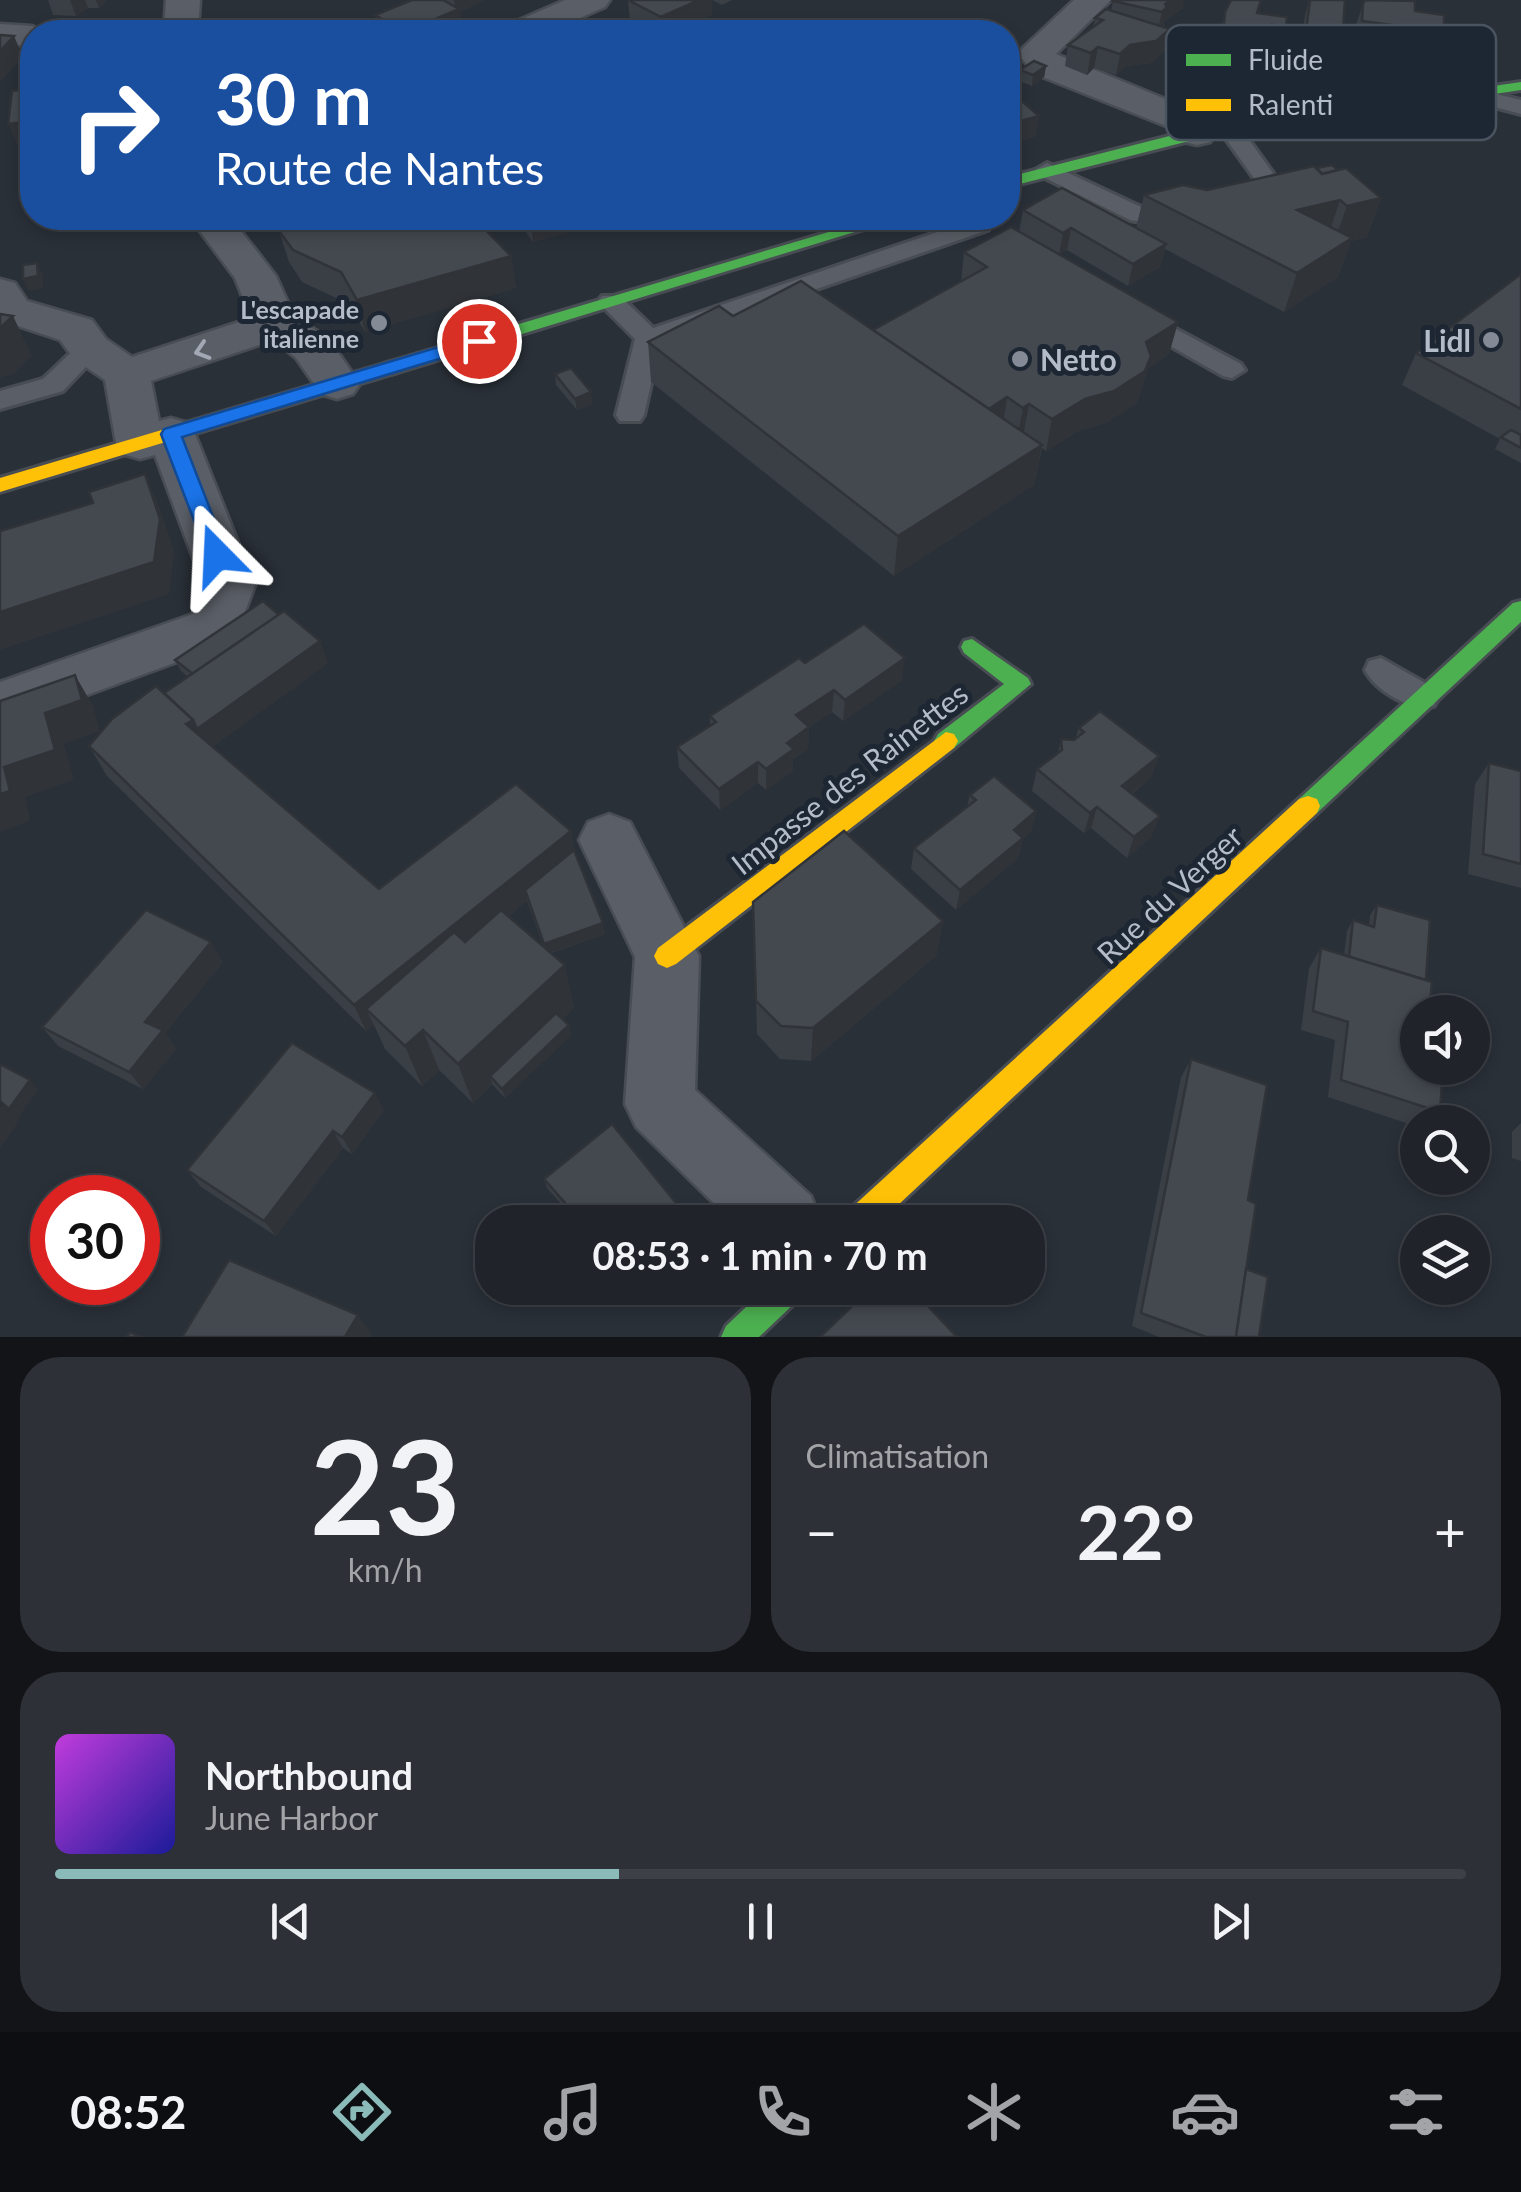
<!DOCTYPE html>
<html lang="fr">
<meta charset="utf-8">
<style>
:root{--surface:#20242a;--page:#2d3036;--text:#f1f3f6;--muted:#a2a4a8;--line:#3d4147;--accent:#8bbbb9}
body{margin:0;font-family:Lato,sans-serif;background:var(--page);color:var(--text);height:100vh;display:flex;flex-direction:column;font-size:38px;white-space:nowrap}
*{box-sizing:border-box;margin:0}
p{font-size:32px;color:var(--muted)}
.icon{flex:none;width:55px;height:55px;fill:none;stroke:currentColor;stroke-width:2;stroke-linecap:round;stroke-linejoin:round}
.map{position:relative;height:1337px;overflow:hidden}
.sheet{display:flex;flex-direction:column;gap:20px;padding:20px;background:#121417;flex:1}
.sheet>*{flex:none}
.guide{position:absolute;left:20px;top:20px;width:1000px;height:210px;border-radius:40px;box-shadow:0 5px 15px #0003,0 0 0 2px var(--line);background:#1a4fa0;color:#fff;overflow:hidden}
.fabs{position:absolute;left:1400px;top:995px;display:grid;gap:20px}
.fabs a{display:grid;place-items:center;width:90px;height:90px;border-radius:50%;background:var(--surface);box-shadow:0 5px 15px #0003,0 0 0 2px var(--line);font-size:50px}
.speed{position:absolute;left:30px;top:1175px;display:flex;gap:20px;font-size:50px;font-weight:700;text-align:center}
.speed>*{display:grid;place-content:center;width:130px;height:130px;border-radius:50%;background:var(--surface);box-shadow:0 5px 15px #0003,0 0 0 2px var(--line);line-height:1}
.speed .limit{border:15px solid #d22;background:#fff;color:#111}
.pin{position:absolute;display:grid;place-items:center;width:85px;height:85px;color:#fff;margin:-42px;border:5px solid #fff;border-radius:50%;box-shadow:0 2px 10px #0007}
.me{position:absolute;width:110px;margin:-55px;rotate:339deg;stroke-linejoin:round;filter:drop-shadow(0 0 8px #0008)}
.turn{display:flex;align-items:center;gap:35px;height:210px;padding:0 30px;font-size:45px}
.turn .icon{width:130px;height:130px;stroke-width:2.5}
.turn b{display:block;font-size:70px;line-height:85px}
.big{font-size:75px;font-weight:700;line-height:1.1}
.sheet .widget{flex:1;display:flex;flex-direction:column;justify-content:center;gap:15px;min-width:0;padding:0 35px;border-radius:40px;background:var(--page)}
.sheet .dial{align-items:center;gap:0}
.dial b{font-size:130px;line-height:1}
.song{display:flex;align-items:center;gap:30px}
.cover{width:120px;height:120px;border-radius:15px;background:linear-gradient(135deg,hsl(290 70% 55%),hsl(240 70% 35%))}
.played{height:10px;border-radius:5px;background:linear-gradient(90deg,var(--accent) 40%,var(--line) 40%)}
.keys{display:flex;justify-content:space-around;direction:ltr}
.heat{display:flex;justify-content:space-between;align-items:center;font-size:55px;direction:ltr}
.sheet .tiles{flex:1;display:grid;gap:20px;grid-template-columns:1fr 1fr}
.widget:last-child{grid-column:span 2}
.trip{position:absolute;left:475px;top:1205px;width:570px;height:100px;border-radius:40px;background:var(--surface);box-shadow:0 5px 15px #0003,0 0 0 2px var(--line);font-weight:700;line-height:100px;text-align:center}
.menu{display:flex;height:160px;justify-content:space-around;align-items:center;background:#0d0e11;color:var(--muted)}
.menu .icon{width:70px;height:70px}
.menu .on{color:var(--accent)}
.menu b{font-size:45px;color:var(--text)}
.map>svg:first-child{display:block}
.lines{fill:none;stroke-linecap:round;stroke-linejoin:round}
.lane-casing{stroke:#484c53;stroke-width:6}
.street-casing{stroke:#484c53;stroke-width:5}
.fast-casing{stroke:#484c53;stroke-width:6}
.slow-casing{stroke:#484c53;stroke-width:6}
.lane{fill:#5a5e66;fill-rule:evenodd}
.street{fill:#5a5e66;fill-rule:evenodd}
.fast{fill:#4caf50;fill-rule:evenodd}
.slow{fill:#ffc107;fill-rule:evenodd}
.wall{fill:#3a3f45;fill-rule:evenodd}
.shaded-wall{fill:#303338}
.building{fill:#444950;stroke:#303338;stroke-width:2.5}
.oneway{stroke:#a2a9b5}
.route{fill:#1a73e8;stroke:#114b97;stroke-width:2.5}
.poi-dot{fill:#848b96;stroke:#1d2633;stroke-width:4}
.labels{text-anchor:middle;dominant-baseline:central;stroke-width:10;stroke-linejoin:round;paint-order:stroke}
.far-poi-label{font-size:25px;font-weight:bold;fill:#b4bcc9;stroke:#1d2633;text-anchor:end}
.poi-label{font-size:30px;font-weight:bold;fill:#b4bcc9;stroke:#1d2633;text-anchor:end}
.street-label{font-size:30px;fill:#b4bcc9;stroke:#1d2633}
.key{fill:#1d2633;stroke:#4a5360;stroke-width:2.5}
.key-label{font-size:28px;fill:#b4bcc9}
</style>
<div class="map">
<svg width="1521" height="1337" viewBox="0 0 1521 1337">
<rect width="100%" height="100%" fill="#2a3038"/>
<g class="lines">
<g class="lane-casing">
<g id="lane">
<path d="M1472,88L1521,100V114L1464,99L1461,94Z"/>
<path d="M1229,121L1237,123L1278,180L1282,185L1278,190L1239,199L1231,197L1227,192L1231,187L1256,181L1218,128Z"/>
<path d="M1047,163L1141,207L1182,198L1194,205C1182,216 1146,224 1130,220L1039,175L1035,170Z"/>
<path d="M979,218L991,225L988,230L660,343L644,415L640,421H620L616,415L635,339L602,306L598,301L602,296H620L653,328Z"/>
<path d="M1137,308L1241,364L1245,370L1232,378L1223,376L1128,322L1124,316Z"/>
<path d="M90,341L103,349L63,391L0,409V391L43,379L81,343Z"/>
<path d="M1381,658L1434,688L1439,697L1434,706C1412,713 1375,690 1365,670L1369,661Z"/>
</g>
</g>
<g class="street-casing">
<g id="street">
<path d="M166,0H200L198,32H164Z"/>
<path d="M565,0H610L605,7L548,32H503L508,25Z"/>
<path d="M1074,0H1111L1056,54L1192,110L1216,134L1210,142L1197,145L1184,142L1166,126L1035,74L1018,54L1024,47Z"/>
<path d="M0,24L32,26L47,32H32V46L0,44Z"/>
<path d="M190,218H231L276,276L294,316L328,338L360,384L353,394L337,399L321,394L296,358L274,340L151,381L159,421L171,418L188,423L195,434L255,585L234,641L30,716L10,723L0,720V682L193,614L203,585L155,455L140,459L123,454L116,443L105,380L74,359L60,340L0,320V279L15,283L27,301L92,320L106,339L132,357L251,318L235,278Z"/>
<path d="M609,814L630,822L699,956L695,1090L811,1196L821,1222H733L636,1127L625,1104L635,957L579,840L588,822Z"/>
</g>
</g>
<g class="fast-casing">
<g id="fast">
<path d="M1521,82V90L1197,139L1008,187V177L1197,129Z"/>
<path d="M876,218H900L398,372L391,374L382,368L384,364Z"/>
<path d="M1521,601V622L1317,813L1308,816L1299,813L1296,806L1299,799L1513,603Z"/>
<path d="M972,639L1028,678L1031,684L954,748H938L934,741L938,734L1004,684L964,653L961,647L964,641Z"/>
<path d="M766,1288H803L799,1299L759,1337H721L726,1326Z"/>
</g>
</g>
<g class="slow-casing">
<g id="slow">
<path d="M391,362L398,364V372L0,492V478Z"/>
<path d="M946,732L954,734L958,741L954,748L676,964L667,968L658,964L654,956L658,948Z"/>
<path d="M1308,796L1317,799L1320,806L1317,813L880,1222H844L848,1211L1299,799Z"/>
</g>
</g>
<use href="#lane" class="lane"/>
<use href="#street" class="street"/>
<use href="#fast" class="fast"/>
<use href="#slow" class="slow"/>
</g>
<g class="wall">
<path d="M48,0H107L99,8H88L76,16L53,15Z"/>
<path d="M412,0H485L460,12L463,30L457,32H379L375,15Z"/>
<path d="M628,0H732L722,5L712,0V15L674,32H652L630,21Z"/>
<path d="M1309,0H1345L1343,29L1348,40L1355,41L1356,25L1363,4L1415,11L1444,32L1436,53L1359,42L1365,67L1361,78L1344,77L1343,79L1325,78L1315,85L1300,84L1298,67L1305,15Z"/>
<path d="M1113,1L1183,8L1164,22L1165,50L1151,63L1126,66L1116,75L1094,68L1087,75L1065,66L1068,45L1093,28L1095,18L1111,11Z"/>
<path d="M1225,12L1258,14L1287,17L1281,54L1275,75L1217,67L1220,33Z"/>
<path d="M1046,66L1044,77L1032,86L1019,81L1020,70Z"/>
<path d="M1316,168L1338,170L1381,198L1367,237L1351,241L1338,277L1284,312L1165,249L1160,267L1128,286L1067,250L1059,254L1178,322L1169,354L1148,368L1137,403L1106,423L1078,431L1046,451L1042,448L1034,485L894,576L651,382L648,342L733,316L873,330L961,282L964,252L1019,232L1023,210L1136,228L1144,195L1207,190Z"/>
<path d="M516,218H608V221L533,242Z"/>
<path d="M279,231L511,256L516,288L365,332L349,304L302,282L289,262Z"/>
<path d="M1521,274V463L1495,449L1500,439L1402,385L1416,353Z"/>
<path d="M555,374L593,404L577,410L556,385Z"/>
<path d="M175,660L328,663L212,747L379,889L571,831L574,850L605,934L551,953L574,1007L562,1019L569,1025L571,1035L505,1098L492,1084L473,1103L439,1070L422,1086L385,1049L374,1025L366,1031L107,776L89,746L188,677L181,671ZM527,901L543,945L509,916Z"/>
<path d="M805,663L902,680L843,721L832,712L809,727L808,749L793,759V771L766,790L758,783L720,810L679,768L677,747L710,726V716Z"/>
<path d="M1079,728L1159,756L1151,777L1132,794L1152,836L1127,858L1091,828L1084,833L1032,791L1037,769L1058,753L1061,739H1075Z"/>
<path d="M1489,763L1521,771V888L1468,874L1475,784Z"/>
<path d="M970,795L1036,811L1031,832L1023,838L1018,858L956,910L911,869L914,848L967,806Z"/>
<path d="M753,902L943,921L936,956L811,1061L780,1059L757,1034Z"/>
<path d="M1377,905L1418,1012L1440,1112L1430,1122H1418V1127L1328,1097L1335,1040L1301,1030L1309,968L1321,948L1344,955L1347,931L1353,920L1369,925L1370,915Z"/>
<path d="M223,962L165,1033L176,1049L143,1089L58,1046L42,1027Z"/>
<path d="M1191,1059L1248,1200L1246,1269L1259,1337H1159L1132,1326L1181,1077Z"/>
<path d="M384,1110L352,1154L343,1148L276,1236L201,1187L187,1170Z"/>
<path d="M1521,1123V1161L1512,1158V1132Z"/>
<path d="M544,1179L680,1208L681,1216L674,1222H577L547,1188Z"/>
</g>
<g class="shaded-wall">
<path d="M70,0H85L88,8L76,16Z"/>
<path d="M96,0H107L99,8Z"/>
<path d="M454,0H485L460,12L463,30L457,32H405L456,11Z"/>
<path d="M698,0H712V15L674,32H662L661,17Z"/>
<path d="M1171,0H1184L1183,8L1164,22L1163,28L1157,33L1162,12L1165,4Z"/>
<path d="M1170,29L1165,50L1151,63L1126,66L1116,75L1120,54L1130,45Z"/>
<path d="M14,36L23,57L0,82V51Z"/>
<path d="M1098,47L1094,68L1087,75L1091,53Z"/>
<path d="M1332,56L1325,78L1315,85L1322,63Z"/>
<path d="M1046,66L1044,77L1032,86L1033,75Z"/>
<path d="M1039,116L1035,137L1008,145V124Z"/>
<path d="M32,121V144L18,146L8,124Z"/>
<path d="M1381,198L1367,237L1351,241L1338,277L1284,312L1297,273L1333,245L1347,206Z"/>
<path d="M1340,200L1327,239L1297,210Z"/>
<path d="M576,218H608V221L533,242L532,230Z"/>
<path d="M1071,228L1067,250L1059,255L1063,233Z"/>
<path d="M1166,244L1160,267L1128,286L1133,264Z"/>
<path d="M511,256L516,288L365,332L357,300Z"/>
<path d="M37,263L43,274V288L28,291L23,279Z"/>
<path d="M13,316L32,356L13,374L0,378V328Z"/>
<path d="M1178,322L1169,354L1148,368L1137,403L1106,423L1078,431L1046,451L1052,419L1146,342Z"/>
<path d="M591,392L593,404L577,410L575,399Z"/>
<path d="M1007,397L1002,430L986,410Z"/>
<path d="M1029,404L1023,436L1017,440L1023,408Z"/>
<path d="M1042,445L1034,485L894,576L898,536Z"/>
<path d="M145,474L159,506L174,551L169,594L0,650V612Z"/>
<path d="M320,641L328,663L201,755L186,724Z"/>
<path d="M905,658L902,680L843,721L845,700Z"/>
<path d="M75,675L93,706L100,731L64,744L74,780L25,797L30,821L0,832V794L4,767Z"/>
<path d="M834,690L832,712L809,727L808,749L793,759V771L766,790V769L787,743L796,715Z"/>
<path d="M1159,756L1151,777L1115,807L1122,786Z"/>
<path d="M758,762V783L720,810L719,789Z"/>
<path d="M1097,807L1091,828L1084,833L1090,813Z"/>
<path d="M1036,811L1031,832L1023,838L1018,858L956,910L960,890L1014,830Z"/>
<path d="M1160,816L1152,836L1127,858L1134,837Z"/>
<path d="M571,831L576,861L525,890L527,901L379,1021L366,1009L374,1025L366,1031L354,1005Z"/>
<path d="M943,921L936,956L811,1061L813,1028Z"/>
<path d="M603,923L605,934L546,954L544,944Z"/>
<path d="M211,942L223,962L165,1033L176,1049L143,1089L129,1072L145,1022Z"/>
<path d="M565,965L574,1007L495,1082L490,1076L492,1084L473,1103L458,1064Z"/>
<path d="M569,1025L571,1035L505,1098L502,1089Z"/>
<path d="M423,1030L439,1070L422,1086L405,1046Z"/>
<path d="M30,1080L38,1090L18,1118L20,1120L0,1148V1107Z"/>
<path d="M375,1093L384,1110L352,1154L342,1137Z"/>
<path d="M333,1131L343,1148L276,1236L264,1221Z"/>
<path d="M680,1208L681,1216L674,1222H664Z"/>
<path d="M358,1315L372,1334L371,1337H345Z"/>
</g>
<g class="building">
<path d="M412,0H443L459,9L405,32L375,15Z"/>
<path d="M628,0H699L661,17Z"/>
<path d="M1115,0H1171L1165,4L1167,7L1162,12L1113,1Z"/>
<path d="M1231,0H1261L1257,13L1287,17L1286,27L1272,25L1270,32L1284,33L1281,54L1222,46L1225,12Z"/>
<path d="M1310,0H1345L1343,29H1347L1350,58L1332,56L1322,63H1306L1304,46Z"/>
<path d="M1365,0L1415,1V11L1444,15V32L1362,21L1363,4Z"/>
<path d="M1106,9L1170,29L1156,41L1130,45L1120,54L1098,47L1091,53L1068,45L1103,20L1095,18Z"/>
<path d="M597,21L619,32H571L567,31Z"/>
<path d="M0,35L14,36L0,51Z"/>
<path d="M1034,61L1046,66L1033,75L1020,70Z"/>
<path d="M32,88V121L8,124L12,91Z"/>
<path d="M1008,89L1039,116L1008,124Z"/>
<path d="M32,154V185L29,186Z"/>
<path d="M1332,165L1338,170L1322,174L1316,168Z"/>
<path d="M1314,166L1322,174L1346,168L1381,198L1347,206L1340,200L1297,210L1352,238L1297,273L1144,195L1183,185L1207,190Z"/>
<path d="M1062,188L1166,244L1133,264L1071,228L1063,233L1023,210Z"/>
<path d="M308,218H474L511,256L357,300L341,272L293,250L279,231Z"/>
<path d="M523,218H576L532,230Z"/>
<path d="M1011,227L1178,322L1146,342L1151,356L1145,371L1114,391L1085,399L1052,419L1029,404L1023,408L1007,397L989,409L873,330L987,267L964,252Z"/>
<path d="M37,263L38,276L23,279V265Z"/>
<path d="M1521,274V409L1416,353Z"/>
<path d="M801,281L1042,445L898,536L648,342L719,306L733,316Z"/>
<path d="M0,314L13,316L0,328Z"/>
<path d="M571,368L591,392L575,399L555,374Z"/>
<path d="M1511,430L1521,435V448L1501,437Z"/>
<path d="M145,474L160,519L154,562L0,612V531L93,503L89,492Z"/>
<path d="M263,601L279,615L193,674L175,660Z"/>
<path d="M284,611L320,641L197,729L193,720L164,693Z"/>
<path d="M864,624L905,658L845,700L834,690L796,715L809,727L787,743L794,749L766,769L758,762L719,789L677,747L716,722L710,716L799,658L805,663Z"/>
<path d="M75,675L82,700L45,713L55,750L4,767L10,791L0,794V701Z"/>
<path d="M156,686L193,720L186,724L379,889L516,784L571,831L354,1005L89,746L112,719Z"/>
<path d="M1100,711L1159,756L1122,786L1160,816L1134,837L1097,807L1090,813L1037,769L1062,750L1061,739L1074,740L1084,732L1079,728Z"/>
<path d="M1489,763L1521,771V864L1483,854Z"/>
<path d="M994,776L1036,811L1014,830L1023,838L960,890L914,848L976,800L970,795Z"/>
<path d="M844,831L943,921L813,1028L781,1026L756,1001L753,902Z"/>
<path d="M574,850L603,923L544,944L525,890Z"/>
<path d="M1377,905L1430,920L1426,980L1349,957L1353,920L1374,927Z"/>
<path d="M146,910L211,942L145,1022L163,1030L129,1072L42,1027Z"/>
<path d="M501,910L565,965L458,1064L423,1030L405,1046L366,1009L454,932L465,942Z"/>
<path d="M1321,948L1432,982L1429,1012H1418V1068H1443L1440,1112L1341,1080L1348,1022L1313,1011Z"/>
<path d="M556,1013L569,1025L502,1089L490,1076Z"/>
<path d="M292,1043L375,1093L342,1137L333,1131L264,1221L187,1170Z"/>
<path d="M1191,1059L1267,1085L1248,1200L1256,1204L1236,1337H1206L1141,1313Z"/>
<path d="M0,1064L30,1080L9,1109L0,1101Z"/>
<path d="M612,1124L680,1208L664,1222H582L544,1179Z"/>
<path d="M229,1260L358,1315L345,1337H182Z"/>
<path d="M1246,1269L1268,1277L1259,1337H1236Z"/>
<path d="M871,1288H911L957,1337H820Z"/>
<path d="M130,1332L142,1337H126Z"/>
</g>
<defs><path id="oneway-chevron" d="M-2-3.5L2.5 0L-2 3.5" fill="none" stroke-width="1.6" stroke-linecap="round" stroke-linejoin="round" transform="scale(2.5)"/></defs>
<use class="oneway" href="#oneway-chevron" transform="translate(202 351) rotate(162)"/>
<path class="route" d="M479,335L485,337V345L182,437L228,555L225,560H209L161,434L164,429Z"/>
<g class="poi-dot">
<circle cx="379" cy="323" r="10"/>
<circle cx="1491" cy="340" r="10"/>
<circle cx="1020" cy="359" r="10"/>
</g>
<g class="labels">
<g class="far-poi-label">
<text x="359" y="309">L'escapade<tspan x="359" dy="29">italienne</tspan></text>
</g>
<g class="poi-label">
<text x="1471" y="340">Lidl</text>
<text x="1040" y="359" text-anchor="start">Netto</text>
</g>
<g class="street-label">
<text transform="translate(849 778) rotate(-38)">Impasse des Rainettes</text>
<text transform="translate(1169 894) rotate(-43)">Rue du Verger</text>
</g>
</g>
<rect x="1166" y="25" width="330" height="115" rx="15" class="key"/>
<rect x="1186" y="54" width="45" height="12" fill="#4caf50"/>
<rect x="1186" y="99" width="45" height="12" fill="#ffc107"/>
<g class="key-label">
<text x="1248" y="70">Fluide</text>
<text x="1248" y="115">Ralenti</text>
</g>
</svg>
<div class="fabs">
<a><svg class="icon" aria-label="sound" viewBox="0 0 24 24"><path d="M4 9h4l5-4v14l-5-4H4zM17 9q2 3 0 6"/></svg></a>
<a><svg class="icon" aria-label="search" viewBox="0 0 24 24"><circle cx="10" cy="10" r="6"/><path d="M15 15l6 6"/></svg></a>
<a><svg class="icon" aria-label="layers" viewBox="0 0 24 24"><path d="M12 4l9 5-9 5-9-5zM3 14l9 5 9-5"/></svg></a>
</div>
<div class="speed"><div class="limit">30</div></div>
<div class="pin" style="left:479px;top:341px;background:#d93025"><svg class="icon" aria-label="arrive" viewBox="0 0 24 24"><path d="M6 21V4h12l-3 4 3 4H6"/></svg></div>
<svg class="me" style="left:217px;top:555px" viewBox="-20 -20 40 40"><path d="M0-17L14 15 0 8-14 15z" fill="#1a73e8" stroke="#fff" stroke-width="4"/></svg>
<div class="trip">08:53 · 1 min · 70 m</div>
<div class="guide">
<div class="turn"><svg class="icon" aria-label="right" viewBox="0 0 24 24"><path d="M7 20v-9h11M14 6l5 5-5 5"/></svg><div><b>30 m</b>Route de Nantes</div></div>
</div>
</div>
<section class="sheet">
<div class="tiles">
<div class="widget dial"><b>23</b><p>km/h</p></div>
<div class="widget"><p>Climatisation</p>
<div class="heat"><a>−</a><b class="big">22°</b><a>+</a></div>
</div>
<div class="widget">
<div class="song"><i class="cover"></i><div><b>Northbound</b><p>June Harbor</p></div></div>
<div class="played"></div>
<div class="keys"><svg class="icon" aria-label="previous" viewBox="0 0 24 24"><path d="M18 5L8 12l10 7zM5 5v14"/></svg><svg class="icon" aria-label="pause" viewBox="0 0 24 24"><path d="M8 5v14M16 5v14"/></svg><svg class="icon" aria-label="next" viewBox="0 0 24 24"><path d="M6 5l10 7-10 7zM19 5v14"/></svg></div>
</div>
</div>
</section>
<nav class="menu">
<b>08:52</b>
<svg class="icon on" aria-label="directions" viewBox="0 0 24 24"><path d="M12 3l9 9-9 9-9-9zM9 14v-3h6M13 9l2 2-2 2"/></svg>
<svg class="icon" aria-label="music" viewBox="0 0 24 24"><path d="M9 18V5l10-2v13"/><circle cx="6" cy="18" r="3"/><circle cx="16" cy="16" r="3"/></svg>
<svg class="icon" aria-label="phone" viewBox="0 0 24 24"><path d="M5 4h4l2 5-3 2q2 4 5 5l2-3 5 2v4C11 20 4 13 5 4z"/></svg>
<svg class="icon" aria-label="climate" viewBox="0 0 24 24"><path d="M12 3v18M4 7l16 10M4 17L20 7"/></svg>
<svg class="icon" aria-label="car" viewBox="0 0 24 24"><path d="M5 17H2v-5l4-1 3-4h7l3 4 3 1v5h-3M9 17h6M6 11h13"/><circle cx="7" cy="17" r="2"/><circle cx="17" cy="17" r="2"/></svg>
<svg class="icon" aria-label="filters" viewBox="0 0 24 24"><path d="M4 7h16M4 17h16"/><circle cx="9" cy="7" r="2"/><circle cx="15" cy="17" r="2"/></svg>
</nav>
